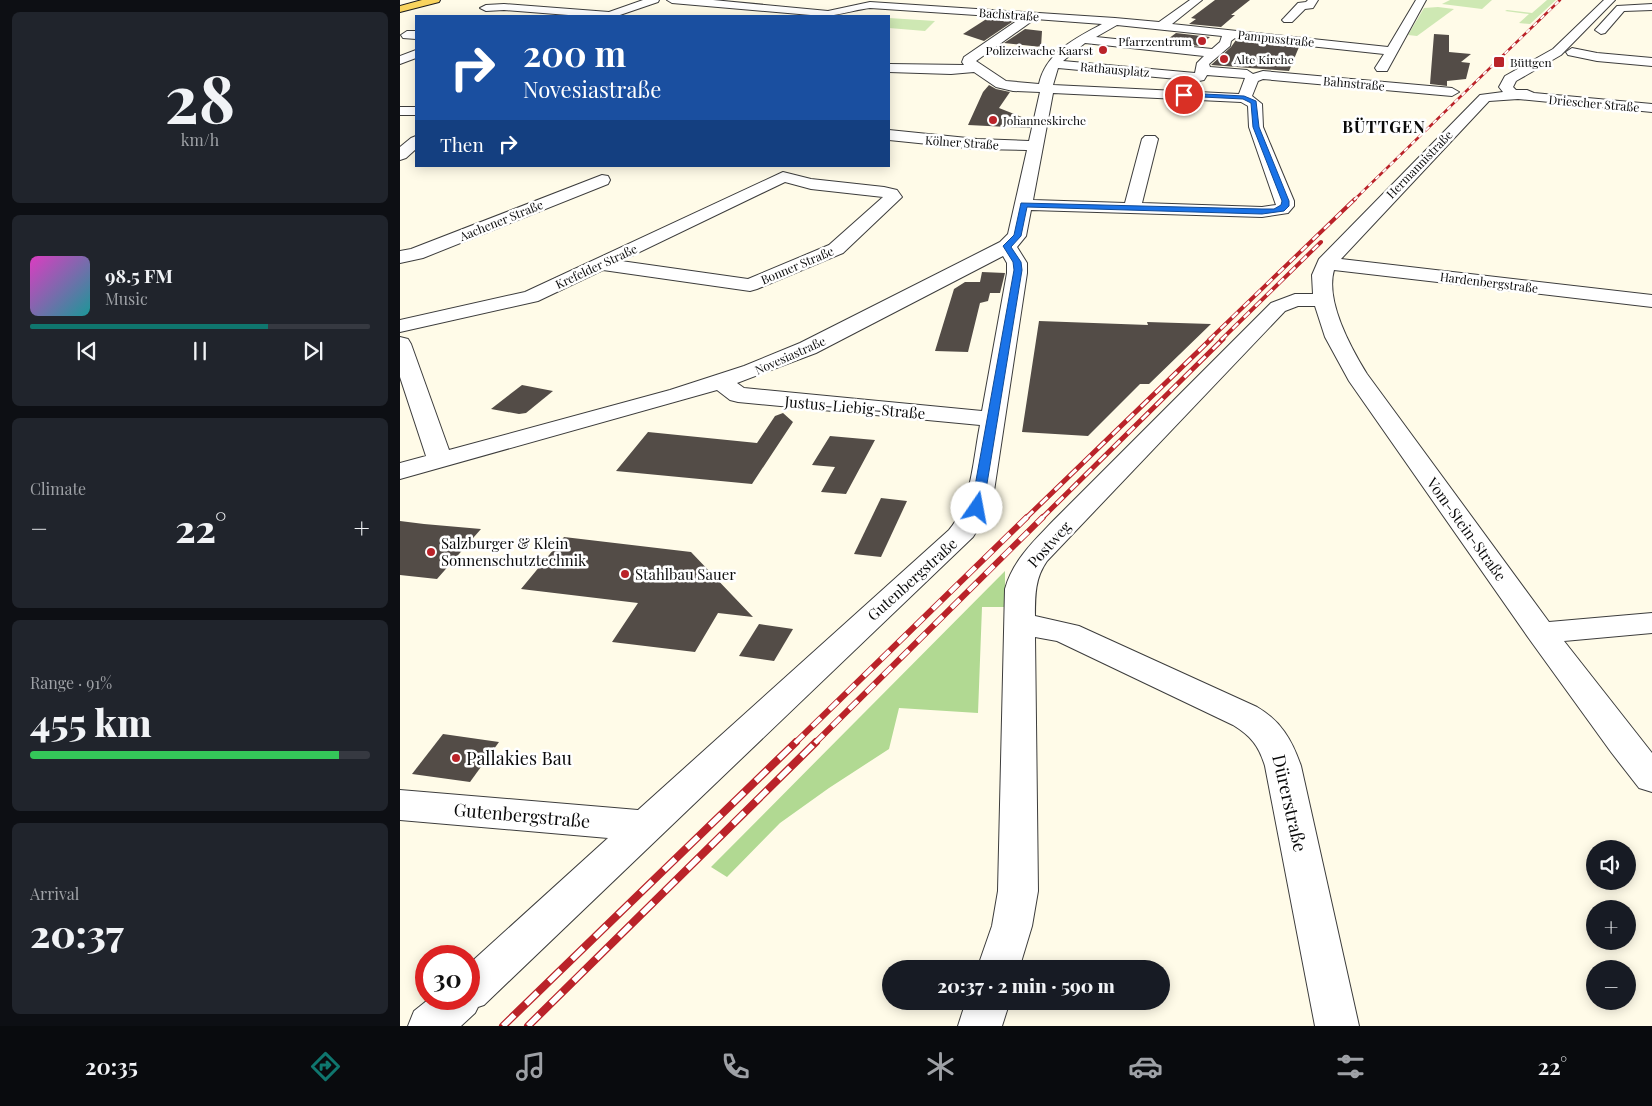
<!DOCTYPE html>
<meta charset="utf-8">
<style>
:root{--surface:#171b24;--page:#20242c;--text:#f1f3f6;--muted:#9ea1a6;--line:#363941;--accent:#0f766e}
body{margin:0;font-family:"Playfair Display",serif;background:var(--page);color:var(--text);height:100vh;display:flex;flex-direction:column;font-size:19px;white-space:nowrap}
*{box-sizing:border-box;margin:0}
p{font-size:16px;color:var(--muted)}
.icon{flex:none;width:28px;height:28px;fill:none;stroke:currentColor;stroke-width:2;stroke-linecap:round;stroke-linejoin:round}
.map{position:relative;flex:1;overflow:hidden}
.side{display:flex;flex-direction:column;gap:12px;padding:12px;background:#0d0f14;width:400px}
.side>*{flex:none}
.guide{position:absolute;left:15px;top:15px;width:475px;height:152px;border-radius:0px;box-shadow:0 2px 12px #0003;background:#1a4fa0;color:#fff;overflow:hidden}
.controls{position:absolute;left:1186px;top:840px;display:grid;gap:10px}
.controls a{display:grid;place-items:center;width:50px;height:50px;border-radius:50%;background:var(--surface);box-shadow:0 2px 12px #0003;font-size:25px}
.speed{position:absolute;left:15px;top:945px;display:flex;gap:10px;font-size:25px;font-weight:700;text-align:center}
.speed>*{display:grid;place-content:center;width:65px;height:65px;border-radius:50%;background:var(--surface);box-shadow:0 2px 12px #0003;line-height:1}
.speed .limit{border:8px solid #d22;background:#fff;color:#111}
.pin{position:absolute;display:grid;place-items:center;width:42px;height:42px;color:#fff;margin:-21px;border:2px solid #fff;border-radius:50%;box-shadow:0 1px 5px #0007}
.me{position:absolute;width:55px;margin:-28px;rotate:12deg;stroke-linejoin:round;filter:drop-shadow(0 0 4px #0008)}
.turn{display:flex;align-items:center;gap:18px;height:105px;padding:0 25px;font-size:22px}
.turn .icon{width:65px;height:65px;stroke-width:2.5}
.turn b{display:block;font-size:35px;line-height:42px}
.then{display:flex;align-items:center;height:48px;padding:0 25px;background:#0003;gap:10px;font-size:19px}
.big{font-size:38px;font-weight:800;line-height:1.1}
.side .tile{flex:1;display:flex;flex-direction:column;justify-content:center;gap:8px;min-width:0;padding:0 18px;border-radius:8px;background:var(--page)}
.side .dial{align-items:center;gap:0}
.dial b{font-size:65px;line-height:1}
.song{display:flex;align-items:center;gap:15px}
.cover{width:60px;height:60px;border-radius:8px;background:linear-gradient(135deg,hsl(310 70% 55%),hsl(180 70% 35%))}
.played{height:5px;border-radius:2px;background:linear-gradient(90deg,var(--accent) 70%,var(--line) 70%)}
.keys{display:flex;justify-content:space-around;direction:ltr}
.heat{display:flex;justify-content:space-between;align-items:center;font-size:28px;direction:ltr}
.charge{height:8px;border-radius:4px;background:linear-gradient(90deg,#34c759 91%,var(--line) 0)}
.trip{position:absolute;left:482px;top:960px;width:288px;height:50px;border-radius:25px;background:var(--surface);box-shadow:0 2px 12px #0003;font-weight:800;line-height:50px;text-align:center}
.menu{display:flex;height:80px;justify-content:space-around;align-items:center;background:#090b0e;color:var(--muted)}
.menu .icon{width:35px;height:35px}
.menu .on{color:var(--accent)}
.menu b{font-size:22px;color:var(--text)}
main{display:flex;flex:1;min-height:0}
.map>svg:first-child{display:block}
.green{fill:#cee8b3}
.forest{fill:#b1d992}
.building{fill:#534c47}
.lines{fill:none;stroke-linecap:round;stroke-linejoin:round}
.minor-casing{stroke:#3d3d3d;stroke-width:2}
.major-casing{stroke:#1b1b1b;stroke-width:2}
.minor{fill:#fff;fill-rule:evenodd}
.major{fill:#f9d45e;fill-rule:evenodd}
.rail-far4-casing{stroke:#ba2329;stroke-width:2.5}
.rail-far3-casing{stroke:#ba2329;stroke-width:4}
.rail-far2-casing{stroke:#ba2329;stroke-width:5}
.rail-far1-casing{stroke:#ba2329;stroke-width:6}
.rail-casing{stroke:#ba2329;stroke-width:8}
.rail-far4{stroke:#fff;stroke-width:2;stroke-dasharray:5;stroke-linecap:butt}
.rail-far3{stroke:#fff;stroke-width:2.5;stroke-dasharray:8;stroke-linecap:butt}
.rail-far2{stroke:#fff;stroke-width:3;stroke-dasharray:10;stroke-linecap:butt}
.rail-far1{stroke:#fff;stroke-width:4.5;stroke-dasharray:12;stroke-linecap:butt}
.rail{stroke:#fff;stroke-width:5.5;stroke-dasharray:16;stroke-linecap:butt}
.route{fill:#1a73e8;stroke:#114b97}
.poi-dot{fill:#ba2329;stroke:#fff;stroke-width:2}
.labels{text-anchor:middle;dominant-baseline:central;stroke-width:5;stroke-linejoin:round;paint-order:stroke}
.far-street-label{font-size:12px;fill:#0a0a0a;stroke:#fff}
.far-poi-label{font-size:12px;fill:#0a0a0a;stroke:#fff;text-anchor:start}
.street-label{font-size:15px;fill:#0a0a0a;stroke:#fff}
.poi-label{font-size:15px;fill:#0a0a0a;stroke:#fff;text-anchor:start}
.far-district-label{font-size:16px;font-weight:bold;letter-spacing:1px;fill:#0a0a0a;stroke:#fff}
.near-poi-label{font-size:18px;fill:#0a0a0a;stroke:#fff;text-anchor:start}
.near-street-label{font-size:18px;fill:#0a0a0a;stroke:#fff}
</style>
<main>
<section class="side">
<div class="tile dial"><b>28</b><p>km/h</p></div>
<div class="tile">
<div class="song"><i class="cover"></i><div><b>98.5 FM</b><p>Music</p></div></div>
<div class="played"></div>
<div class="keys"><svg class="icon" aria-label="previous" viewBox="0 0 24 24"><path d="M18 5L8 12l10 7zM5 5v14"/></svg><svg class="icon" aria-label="pause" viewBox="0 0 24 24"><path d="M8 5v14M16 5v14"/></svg><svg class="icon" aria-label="next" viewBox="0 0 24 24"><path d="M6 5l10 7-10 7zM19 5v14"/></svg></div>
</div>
<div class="tile"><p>Climate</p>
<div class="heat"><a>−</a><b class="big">22°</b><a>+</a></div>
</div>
<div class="tile"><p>Range · 91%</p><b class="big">455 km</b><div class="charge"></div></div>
<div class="tile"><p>Arrival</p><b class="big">20:37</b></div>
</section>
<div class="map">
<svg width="1252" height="1026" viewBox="0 0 1252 1026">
<rect width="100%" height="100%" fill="#fffbe8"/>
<g class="green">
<path d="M1050,0H1092L1082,9L1042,4Z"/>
<path d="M1147,0H1156L1130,24L1119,23L1129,14L1105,11L1107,10L1132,13Z"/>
<path d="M1038,7L1054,9L1017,36L1008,35L1024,8Z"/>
<path d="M489,18L535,21L525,31L489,28Z"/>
</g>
<path class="forest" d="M605,571V607H582L578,713L499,708L489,749L429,788L380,823L327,877L311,867Z"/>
<g class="building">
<path d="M815,0H850L831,15H835L821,27L789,24L796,19L791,18Z"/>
<path d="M588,18L615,20L584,41L563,34Z"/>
<path d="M625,29L642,31L641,47L604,43Z"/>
<path d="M776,33L810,37L799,46L764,42Z"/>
<path d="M1034,34L1049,35V52L1071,54L1061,62L1070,63L1066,79L1047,81V86L1030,84Z"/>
<path d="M836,40L899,47L889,71L811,65L831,47Z"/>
<path d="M589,85L596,89L610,92L599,108L632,121L630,128L568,125L583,92Z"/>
<path d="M582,272L605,273L600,293H590L588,301L580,303L568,352L535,351L554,289L565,282H580Z"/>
<path d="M639,321L748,325L747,322L811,324L749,384H740L688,436L622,432Z"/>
<path d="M122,385L153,391L126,413L119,414L91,409Z"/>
<path d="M383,413L393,422L352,484L216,471L248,432L357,443L375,416Z"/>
<path d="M430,436L475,440L446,494L421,492L435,467L412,465Z"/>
<path d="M481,498L507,501L481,557L454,554Z"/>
<path d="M0,521L24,524L81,529L37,579L0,575Z"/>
<path d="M164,537L291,552L353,617L318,613L295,652L212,642L238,603L121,589Z"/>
<path d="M359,624L393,629L374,661L339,656Z"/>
<path d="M43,734L99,742L70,782L12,774Z"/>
</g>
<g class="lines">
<g class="minor-casing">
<g id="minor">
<path d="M243,0H259L258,2L217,16H181L104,10L86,11L80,8L86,5L104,4L209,12Z"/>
<path d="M267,0H313L428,11L470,2L715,18L759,22L790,0H802L772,24L988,47L1016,0H1026L987,71H977L975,68L984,54L835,38L831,41L830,46L809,64L810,67L847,70L853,74L863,71L1052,88L1059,92L1052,96L863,79L858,81L852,96L862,104L863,127L894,201V206L888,213L862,217L631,210L626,236L617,247L627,263V273L594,491L587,515L573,537L84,1005L78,1007L75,1013L61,1026H8L14,1011L29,999H69V964L208,838L0,820V790L238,810L549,530C572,502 573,460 580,425L338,402L330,400L317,390L0,479V463L26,456L0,377V337L8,339L11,344L49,450L270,390L344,366L400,343L600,242L608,234L627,150L577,149L489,140V130L577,139L629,141L640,92L613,91L596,87L574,72L551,74L489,72V64L564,65L562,62L564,57L621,18L470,8C453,10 438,16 422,16L272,3ZM635,19L702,24C676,38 646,52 639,84L606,81L576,61ZM717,25L822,36L820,42L812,49L696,37ZM685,43L804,56L797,63L795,73L663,61ZM658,68L799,81L804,80L807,75L845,78L839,94L653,85ZM653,93L841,102L848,106L849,127L876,205L862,207L742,203L758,139L755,136H745L742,139L725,203L633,200ZM603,256L607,263V273L582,411L344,388L337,383L416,353Z"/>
<path d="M908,0H918L913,8L905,9L892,22H884L882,20L884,18L898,3L906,2Z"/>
<path d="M1204,0H1215L1161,55L1116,81L1113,87L1116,90H1127L1134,93L1252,104V112L1118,99L1089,101L941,259L1252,295V307L934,270C925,301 951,348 967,374L1149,622L1252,613V633L1164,641L1252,753V792L1239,788L1211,752L1130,640L949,381L925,337L915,306H898L885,311L647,561C635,578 635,595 635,616L679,626L857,707C881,721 892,740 901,766L959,1026H915L865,766C859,746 851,736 833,725L657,641L635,637L638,891L632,926L619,969H577L592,926L598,891L605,589C613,560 634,541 654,520L871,303L895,294H913L912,275L919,259L1080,95L1103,92L1099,87L1105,76L1153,49Z"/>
<path d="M1252,4V10L1224,11L1205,33L1201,34L1195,30L1217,6Z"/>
<path d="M7,31H16V39L3,38L1,35Z"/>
<path d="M1172,48L1197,53L1252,58V66L1197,61L1168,55L1166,52Z"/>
<path d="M16,50V58L0,64V56Z"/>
<rect x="0" y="107" width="16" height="8"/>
<path d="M16,136V149L6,158L0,160V147L11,138Z"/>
<path d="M383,172L411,179L484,187L497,190L502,197L443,253L357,289L350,291L203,270L138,301L0,332V320L125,292ZM385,182L411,189L483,197L429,245L348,279L221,261Z"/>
<path d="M202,175L208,176L210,180L208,184L23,258L0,263V251L11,249Z"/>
<path d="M566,1001H610L602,1026H558Z"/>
</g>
</g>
<g class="major-casing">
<path id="major" d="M22,0H40L39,2L0,12V6Z"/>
</g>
<use href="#minor" class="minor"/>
<use href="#major" class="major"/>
<g class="rail-far4-casing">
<path id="rail-far4" d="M954,200L1160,0"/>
</g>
<g class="rail-far3-casing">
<g id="rail-far3">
<path d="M809,340L955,199"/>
<path d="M821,340L921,242"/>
</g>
</g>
<g class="rail-far2-casing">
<g id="rail-far2">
<path d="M626,518L811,339"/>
<path d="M642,518L823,339"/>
</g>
</g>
<g class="rail-far1-casing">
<g id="rail-far1">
<path d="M395,743L627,517"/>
<path d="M415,743L643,517"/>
</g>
</g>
<g class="rail-casing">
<g id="rail">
<path d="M103,1026L396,742"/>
<path d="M128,1026L416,742"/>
</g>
</g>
<use href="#rail-far4" class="rail-far4"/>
<use href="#rail-far3" class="rail-far3"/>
<use href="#rail-far2" class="rail-far2"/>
<use href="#rail-far1" class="rail-far1"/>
<use href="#rail" class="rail"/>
</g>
<path class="route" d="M784,93L844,96L856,101L859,127L889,201V206L884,211L862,214L627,207L621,236L611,247L621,262L622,270L583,508L581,511H573L571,508L614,270L613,262L603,246L614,235L621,203L862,209H874L881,205L882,201L853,127L851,103L843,99L782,96Z"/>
<g class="poi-dot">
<circle cx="802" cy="41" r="5"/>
<circle cx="703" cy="50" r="5"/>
<circle cx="824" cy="59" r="5"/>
<rect x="1093" y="56" width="12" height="12" rx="2.5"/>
<circle cx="593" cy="120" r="5"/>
<circle cx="31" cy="552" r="5"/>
<circle cx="225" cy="574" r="5"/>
<circle cx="56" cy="758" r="5"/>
</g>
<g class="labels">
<g class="far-street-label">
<text transform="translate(609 14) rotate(4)">Bachstraße</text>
<text transform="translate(876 38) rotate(6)">Pampusstraße</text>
<text transform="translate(715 69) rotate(5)">Rathausplatz</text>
<text transform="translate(954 83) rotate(5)">Bahnstraße</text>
<text transform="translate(1194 103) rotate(5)">Driescher Straße</text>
<text transform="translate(562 142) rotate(4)">Kölner Straße</text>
<text transform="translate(1019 164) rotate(-46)">Hermannistraße</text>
<text transform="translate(101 220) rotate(-22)">Aachener Straße</text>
<text transform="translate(397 265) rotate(-23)">Bonner Straße</text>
<text transform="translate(196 266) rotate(-25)">Krefelder Straße</text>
<text transform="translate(1089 282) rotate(7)">Hardenbergstraße</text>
<text transform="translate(390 355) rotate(-24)">Novesiastraße</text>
</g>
<g class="far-poi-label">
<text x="792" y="41" text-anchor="end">Pfarrzentrum</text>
<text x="693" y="50" text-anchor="end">Polizeiwache Kaarst</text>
<text x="834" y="59">Alte Kirche</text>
<text x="1110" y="62">Büttgen</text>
<text x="603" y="120">Johanneskirche</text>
</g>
<g class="street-label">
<text transform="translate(455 407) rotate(5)">Justus-Liebig-Straße</text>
<text transform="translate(1067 529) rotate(54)">Vom-Stein-Straße</text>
<text transform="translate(649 544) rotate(-48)">Postweg</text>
<text transform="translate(512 579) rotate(-42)">Gutenbergstraße</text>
</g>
<g class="poi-label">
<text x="41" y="543">Salzburger &amp; Klein<tspan x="41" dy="17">Sonnenschutztechnik</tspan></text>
<text x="235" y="574">Stahlbau Sauer</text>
</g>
<g class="far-district-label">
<text x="984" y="126">BÜTTGEN</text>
</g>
<g class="near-poi-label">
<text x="66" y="758">Pallakies Bau</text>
</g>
<g class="near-street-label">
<text transform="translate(890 803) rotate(77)">Dürerstraße</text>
<text transform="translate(122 815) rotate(5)">Gutenbergstraße</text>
</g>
</g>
</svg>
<div class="controls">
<a><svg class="icon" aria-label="sound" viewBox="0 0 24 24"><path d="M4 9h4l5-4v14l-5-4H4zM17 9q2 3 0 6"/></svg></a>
<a>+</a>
<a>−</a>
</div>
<div class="speed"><div class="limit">30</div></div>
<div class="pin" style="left:784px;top:95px;background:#d93025"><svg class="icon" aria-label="arrive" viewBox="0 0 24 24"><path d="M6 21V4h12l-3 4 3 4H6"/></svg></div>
<svg class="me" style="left:577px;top:508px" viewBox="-20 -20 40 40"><circle r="19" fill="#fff"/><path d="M0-13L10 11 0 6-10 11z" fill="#1a73e8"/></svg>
<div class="trip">20:37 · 2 min · 590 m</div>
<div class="guide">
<div class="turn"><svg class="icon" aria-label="right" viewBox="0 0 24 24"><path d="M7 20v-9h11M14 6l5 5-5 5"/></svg><div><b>200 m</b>Novesiastraße</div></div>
<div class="then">Then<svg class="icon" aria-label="right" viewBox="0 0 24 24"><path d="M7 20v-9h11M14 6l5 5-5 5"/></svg></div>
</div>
</div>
</main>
<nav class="menu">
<b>20:35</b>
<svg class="icon on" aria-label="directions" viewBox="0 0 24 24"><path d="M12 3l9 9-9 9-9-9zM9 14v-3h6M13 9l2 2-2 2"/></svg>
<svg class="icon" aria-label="music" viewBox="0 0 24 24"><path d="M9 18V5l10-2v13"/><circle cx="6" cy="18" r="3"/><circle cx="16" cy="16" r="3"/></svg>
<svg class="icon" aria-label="phone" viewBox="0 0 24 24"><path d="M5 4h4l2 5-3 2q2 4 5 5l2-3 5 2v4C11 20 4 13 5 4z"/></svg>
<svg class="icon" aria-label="climate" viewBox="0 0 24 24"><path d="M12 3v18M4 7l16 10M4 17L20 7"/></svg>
<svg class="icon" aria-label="car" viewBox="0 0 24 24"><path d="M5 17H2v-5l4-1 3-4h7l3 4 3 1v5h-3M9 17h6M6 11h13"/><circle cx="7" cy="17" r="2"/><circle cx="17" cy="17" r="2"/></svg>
<svg class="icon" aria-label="filters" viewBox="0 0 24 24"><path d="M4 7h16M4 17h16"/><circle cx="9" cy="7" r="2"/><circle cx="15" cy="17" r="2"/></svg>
<b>22°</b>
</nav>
